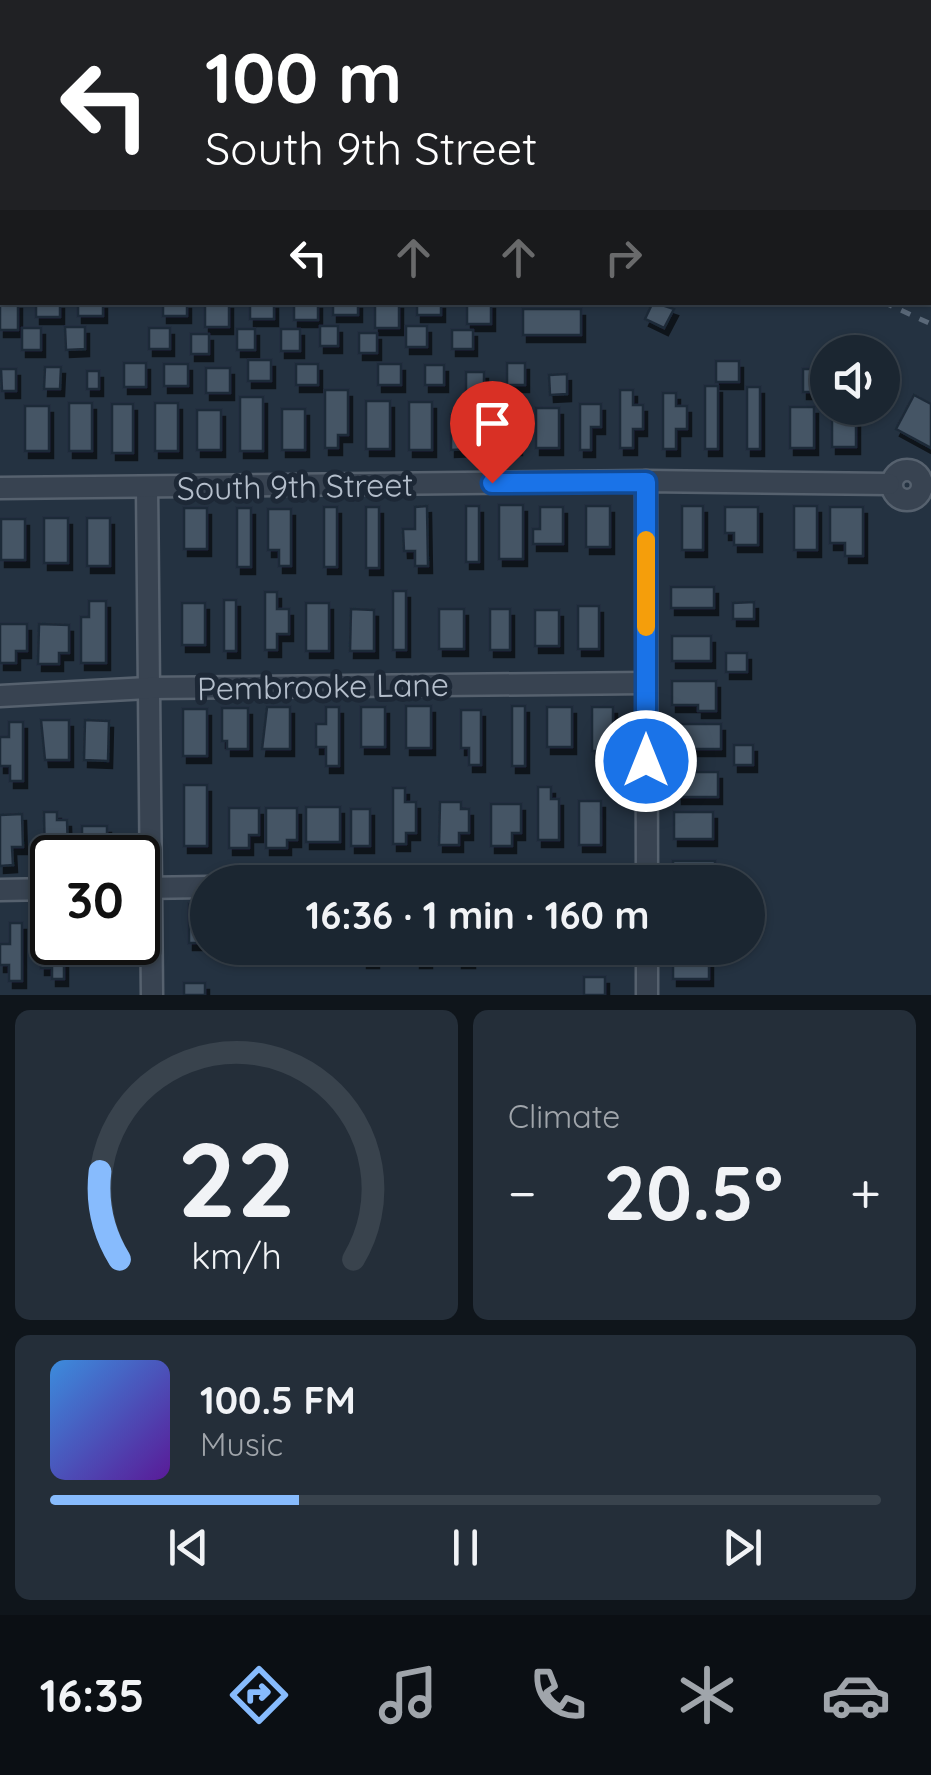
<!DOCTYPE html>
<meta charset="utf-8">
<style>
:root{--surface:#1b2631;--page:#242e39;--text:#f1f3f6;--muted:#a0a5ab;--line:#39434d;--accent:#87bbfd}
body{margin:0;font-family:Quicksand,sans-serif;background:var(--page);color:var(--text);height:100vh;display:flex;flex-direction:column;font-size:38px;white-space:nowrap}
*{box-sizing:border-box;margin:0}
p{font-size:32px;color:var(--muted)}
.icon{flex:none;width:55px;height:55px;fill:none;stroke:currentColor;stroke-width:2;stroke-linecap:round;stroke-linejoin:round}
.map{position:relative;height:995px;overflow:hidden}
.panel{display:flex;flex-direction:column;gap:15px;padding:15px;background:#0f151b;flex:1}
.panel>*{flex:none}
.hud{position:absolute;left:0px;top:0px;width:932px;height:305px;box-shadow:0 2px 8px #0004,0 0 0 2px var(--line);background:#202124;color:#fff;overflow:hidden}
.fabs{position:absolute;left:810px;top:335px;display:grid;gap:20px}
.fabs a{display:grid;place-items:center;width:90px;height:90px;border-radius:50%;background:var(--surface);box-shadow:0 2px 8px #0004,0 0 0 2px var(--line);font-size:50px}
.speed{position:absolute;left:30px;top:835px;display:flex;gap:20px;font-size:50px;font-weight:700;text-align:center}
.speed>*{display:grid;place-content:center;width:130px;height:130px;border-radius:50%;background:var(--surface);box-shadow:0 2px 8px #0004,0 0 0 2px var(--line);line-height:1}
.speed .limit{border:5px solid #111;border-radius:15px;background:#fff;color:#111}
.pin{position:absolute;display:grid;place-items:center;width:85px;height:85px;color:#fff;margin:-102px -42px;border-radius:50% 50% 50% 0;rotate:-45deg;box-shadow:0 0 10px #0007}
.pin .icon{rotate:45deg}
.me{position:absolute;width:110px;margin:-55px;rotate:0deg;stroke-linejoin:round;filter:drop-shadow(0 0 8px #0008)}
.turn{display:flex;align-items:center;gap:35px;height:210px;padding:0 40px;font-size:45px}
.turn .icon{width:130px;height:130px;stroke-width:2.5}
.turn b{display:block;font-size:70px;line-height:85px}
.lanes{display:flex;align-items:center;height:95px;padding:0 40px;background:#0003;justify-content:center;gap:50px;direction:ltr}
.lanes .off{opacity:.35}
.big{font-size:75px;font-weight:800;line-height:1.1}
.panel .widget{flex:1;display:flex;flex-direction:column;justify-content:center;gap:15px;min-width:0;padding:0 35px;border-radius:15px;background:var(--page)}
.panel .dial{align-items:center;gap:0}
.dial svg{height:260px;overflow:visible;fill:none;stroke:var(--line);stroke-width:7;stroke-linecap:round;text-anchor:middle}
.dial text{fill:var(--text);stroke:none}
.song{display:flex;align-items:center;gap:30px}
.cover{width:120px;height:120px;border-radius:15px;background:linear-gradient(135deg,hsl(210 70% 55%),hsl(270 70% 35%))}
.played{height:10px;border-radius:5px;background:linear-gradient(90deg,var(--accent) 30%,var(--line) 30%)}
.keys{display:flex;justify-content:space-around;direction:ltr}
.heat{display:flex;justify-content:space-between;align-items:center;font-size:55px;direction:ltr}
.panel .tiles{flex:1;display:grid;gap:15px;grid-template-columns:1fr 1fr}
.widget:last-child{grid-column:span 2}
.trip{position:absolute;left:190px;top:865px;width:575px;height:100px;border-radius:50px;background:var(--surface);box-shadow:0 2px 8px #0004,0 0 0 2px var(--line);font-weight:800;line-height:100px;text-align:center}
.menu{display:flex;height:160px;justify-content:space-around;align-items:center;background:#0b0f14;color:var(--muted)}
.menu .icon{width:70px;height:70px}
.menu .on{color:var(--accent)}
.menu b{font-size:45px;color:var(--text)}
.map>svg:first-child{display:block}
.building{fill:#445465;stroke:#1f2a38;stroke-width:2.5;filter:url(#shadow)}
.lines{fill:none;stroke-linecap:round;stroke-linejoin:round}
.minor-casing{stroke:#56616e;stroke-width:25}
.minor{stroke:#384351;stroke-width:20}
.rail{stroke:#5a6878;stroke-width:5;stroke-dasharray:10 10;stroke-linecap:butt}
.route-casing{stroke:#114b97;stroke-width:25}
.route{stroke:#1a73e8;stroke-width:18}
.slow{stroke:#f59e0b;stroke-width:18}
.labels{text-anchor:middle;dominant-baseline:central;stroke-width:10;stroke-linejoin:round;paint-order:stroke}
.street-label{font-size:32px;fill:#b4becb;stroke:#1d2836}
</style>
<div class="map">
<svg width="931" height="995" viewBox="0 0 931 995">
<defs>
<filter id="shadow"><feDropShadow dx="4" dy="7" stdDeviation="0" flood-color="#0009"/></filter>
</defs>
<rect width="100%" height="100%" fill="#243241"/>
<g class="building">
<path d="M0,269L2,302H18V330H0Z"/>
<rect x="36" y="302" width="24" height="15"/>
<rect x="78" y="302" width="25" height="14"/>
<rect x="163" y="302" width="24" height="14"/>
<rect x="205" y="302" width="24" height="25"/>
<rect x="250" y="302" width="24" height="17"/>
<rect x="294" y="302" width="24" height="18"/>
<rect x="333" y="302" width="25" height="13"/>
<rect x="375" y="302" width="24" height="26"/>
<rect x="417" y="302" width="24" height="13"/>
<rect x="467" y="302" width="24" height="22"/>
<path d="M653,302L674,309L664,328L645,319Z"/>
<rect x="523" y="309" width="58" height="26"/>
<rect x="320" y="326" width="18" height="20"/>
<rect x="406" y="326" width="21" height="21"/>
<path d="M65,327H85V349L66,350Z"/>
<rect x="22" y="328" width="19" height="22"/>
<rect x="149" y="328" width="21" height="21"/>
<rect x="237" y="329" width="18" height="21"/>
<rect x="281" y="329" width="19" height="22"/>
<rect x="452" y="330" width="21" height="19"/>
<rect x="359" y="333" width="18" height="20"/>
<rect x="191" y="334" width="18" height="20"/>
<rect x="248" y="360" width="23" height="21"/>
<rect x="716" y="361" width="23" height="21"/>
<rect x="124" y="363" width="22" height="24"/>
<rect x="507" y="363" width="18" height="22"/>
<rect x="164" y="364" width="24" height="22"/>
<rect x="296" y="364" width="22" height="21"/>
<rect x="378" y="364" width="23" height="21"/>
<rect x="425" y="365" width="19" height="20"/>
<path d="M45,367H61L60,389H44Z"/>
<rect x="206" y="368" width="24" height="25"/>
<path d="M1,369H16V391H2Z"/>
<rect x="803" y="369" width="21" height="23"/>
<rect x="87" y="371" width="12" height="18"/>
<rect x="466" y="372" width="18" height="23"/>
<path d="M567,374V394L550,395L549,375Z"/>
<rect x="705" y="386" width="13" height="63"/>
<rect x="747" y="387" width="13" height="62"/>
<path d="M325,390H348V435H338V448H325Z"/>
<path d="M620,390H633V405H643V429H633V448H620Z"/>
<path d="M663,393H676V406H687V429H676V449H663Z"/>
<path d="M914,395L931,404V448L896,429Z"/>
<rect x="240" y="397" width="23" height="54"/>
<rect x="494" y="400" width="24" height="48"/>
<rect x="366" y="401" width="24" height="48"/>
<rect x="409" y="402" width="23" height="48"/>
<rect x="69" y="403" width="23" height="48"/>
<rect x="155" y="403" width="23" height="48"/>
<rect x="112" y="404" width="21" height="49"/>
<path d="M580,404H601V427H591V450H580Z"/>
<rect x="25" y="406" width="24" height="45"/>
<rect x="790" y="407" width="24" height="41"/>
<rect x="536" y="408" width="23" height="40"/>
<rect x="832" y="408" width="24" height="39"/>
<rect x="282" y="409" width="23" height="41"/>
<rect x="197" y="410" width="24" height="40"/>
<path d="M451,415H472V449L451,450Z"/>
<rect x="499" y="505" width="24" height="54"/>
<path d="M427,506L428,566H415V551H404L403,529H415V507Z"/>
<rect x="466" y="506" width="13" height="56"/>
<rect x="586" y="506" width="24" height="41"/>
<rect x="682" y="506" width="21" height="44"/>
<rect x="794" y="506" width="23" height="44"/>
<rect x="324" y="507" width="13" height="60"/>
<rect x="366" y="507" width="13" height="61"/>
<path d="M540,507H563V544H533V529H540Z"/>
<path d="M725,507H758V545H734V533H725Z"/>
<path d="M830,507H863V556H845V543H830Z"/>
<rect x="184" y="508" width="23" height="41"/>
<rect x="237" y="508" width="14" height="59"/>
<path d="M268,509H291V566H279V550H268Z"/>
<rect x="44" y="518" width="24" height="45"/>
<rect x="87" y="518" width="23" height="48"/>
<rect x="1" y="519" width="24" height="41"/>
<rect x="671" y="587" width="43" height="21"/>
<rect x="393" y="591" width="13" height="59"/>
<path d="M265,592H277V609H289V634H277V650H265Z"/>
<rect x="224" y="600" width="12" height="51"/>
<path d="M89,601H106V663H81V617H89Z"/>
<path d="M754,602V619H733V603Z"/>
<rect x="182" y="603" width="23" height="42"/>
<rect x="306" y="603" width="23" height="48"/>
<rect x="578" y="606" width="21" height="43"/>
<path d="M351,609L374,610V651H350Z"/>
<rect x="439" y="609" width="25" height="40"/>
<rect x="490" y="609" width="20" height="41"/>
<rect x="535" y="610" width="24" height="36"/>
<path d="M0,624H27V651H16V663H0Z"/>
<path d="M39,624L69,625V653H59V664H38Z"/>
<rect x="672" y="636" width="39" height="25"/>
<rect x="726" y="653" width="21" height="19"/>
<path d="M672,681H716V711H698V705H672Z"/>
<rect x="406" y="706" width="25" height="42"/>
<rect x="512" y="706" width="13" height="60"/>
<path d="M267,707H290V749H262Z"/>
<path d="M326,707H339V766H326V747H316V724H326Z"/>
<rect x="361" y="707" width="24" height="40"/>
<rect x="547" y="707" width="25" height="40"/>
<rect x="592" y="707" width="21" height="44"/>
<path d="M222,708H248V749H227V741H222Z"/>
<rect x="183" y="709" width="24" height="47"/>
<path d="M461,710H481V765H469V748H461Z"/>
<path d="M41,720H69V760H45Z"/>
<path d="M85,720L109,721L108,761L84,760Z"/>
<path d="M9,722H23V781H10V766H0V737H9Z"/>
<rect x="672" y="724" width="49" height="25"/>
<rect x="734" y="745" width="19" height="20"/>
<rect x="678" y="772" width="40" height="25"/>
<rect x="184" y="785" width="23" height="61"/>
<path d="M538,787H551V799H559V840H538Z"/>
<path d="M393,788H405V802H416V833H406V844H393Z"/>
<rect x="579" y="801" width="22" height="44"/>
<path d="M440,802H461V809H469V833H459V845H439Z"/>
<path d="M491,804H521V833H512V846H491Z"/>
<rect x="306" y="807" width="34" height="35"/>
<path d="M229,808H259V835H249V848H229Z"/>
<path d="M266,808H297V840H287V848H266Z"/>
<rect x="351" y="809" width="19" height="37"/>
<path d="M44,812H57V820H67L68,850H58L52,865H45Z"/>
<rect x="674" y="812" width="39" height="27"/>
<path d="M22,814L23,847H12L13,865L0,866V815Z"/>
<rect x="82" y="826" width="25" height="32"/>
<rect x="673" y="861" width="42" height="21"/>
<rect x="189" y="904" width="19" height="39"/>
<path d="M10,923H22V981H9V965H0V944H10Z"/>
<path d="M41,925H52V942H64V979H52V968H41Z"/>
<rect x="88" y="942" width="21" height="16"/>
<rect x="363" y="948" width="12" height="13"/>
<rect x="416" y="948" width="12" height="13"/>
<rect x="458" y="948" width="13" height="13"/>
<rect x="673" y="959" width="36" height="20"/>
<rect x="584" y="977" width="21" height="18"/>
<rect x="184" y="983" width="21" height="12"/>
</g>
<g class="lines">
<g class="minor-casing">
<g id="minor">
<path d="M0,94L2,95"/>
<path d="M0,245H2"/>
<circle cx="907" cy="485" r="15"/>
<path d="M646,481L647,882"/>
<path d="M147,487L152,995"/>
<path d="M0,488L646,481L889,484"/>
<path d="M0,696L148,688L645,683"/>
<path d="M444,882L647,879"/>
<path d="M139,888L208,887"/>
<path d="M0,890L52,889"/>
<path d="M647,948V995"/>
</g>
</g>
<use href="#minor" class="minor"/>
<g class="rail">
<path d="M200,0L206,2"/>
<path d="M883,302L931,324"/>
</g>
</g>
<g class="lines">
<g class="route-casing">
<path id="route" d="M492,483L646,482V761"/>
</g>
<use href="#route" class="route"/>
<path class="slow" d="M646,627V540"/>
</g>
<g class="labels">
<g class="street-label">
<text transform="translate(295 486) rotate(-1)">South 9th Street</text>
<text transform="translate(323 686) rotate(-1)">Pembrooke Lane</text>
</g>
</g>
</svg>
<div class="fabs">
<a><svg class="icon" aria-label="sound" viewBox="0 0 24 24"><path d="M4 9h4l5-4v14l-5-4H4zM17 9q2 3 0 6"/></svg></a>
</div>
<div class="speed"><div class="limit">30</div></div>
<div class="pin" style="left:492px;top:483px;background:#d93025"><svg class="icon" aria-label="arrive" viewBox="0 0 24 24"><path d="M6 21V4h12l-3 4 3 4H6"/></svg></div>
<svg class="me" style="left:646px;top:761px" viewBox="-20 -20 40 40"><circle r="17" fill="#1a73e8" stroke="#fff" stroke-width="3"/><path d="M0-11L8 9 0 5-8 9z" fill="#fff"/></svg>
<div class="trip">16:36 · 1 min · 160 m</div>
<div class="hud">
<div class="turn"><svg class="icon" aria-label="left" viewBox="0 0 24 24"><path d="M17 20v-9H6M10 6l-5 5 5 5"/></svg><div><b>100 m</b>South 9th Street</div></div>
<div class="lanes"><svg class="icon" aria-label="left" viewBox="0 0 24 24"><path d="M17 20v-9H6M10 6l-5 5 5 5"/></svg><svg class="icon off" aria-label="ahead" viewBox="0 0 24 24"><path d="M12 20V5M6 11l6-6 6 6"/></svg><svg class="icon off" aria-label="ahead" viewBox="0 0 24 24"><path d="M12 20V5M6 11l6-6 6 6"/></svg><svg class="icon off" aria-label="right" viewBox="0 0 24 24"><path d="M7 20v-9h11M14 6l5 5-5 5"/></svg></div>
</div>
</div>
<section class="panel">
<div class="tiles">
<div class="widget dial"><svg viewBox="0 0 100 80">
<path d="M14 69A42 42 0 1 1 86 69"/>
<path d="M14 69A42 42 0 0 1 8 42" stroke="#87bbfd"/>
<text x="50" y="56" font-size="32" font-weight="700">22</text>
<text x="50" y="72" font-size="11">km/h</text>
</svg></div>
<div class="widget"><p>Climate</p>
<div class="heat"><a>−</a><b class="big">20.5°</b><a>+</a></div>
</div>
<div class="widget">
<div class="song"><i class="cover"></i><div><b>100.5 FM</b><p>Music</p></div></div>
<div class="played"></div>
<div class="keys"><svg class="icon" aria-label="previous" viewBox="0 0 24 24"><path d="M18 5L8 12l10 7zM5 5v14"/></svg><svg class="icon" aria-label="pause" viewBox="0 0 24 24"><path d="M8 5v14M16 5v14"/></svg><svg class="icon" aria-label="next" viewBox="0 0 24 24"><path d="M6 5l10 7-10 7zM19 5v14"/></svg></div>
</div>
</div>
</section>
<nav class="menu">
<b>16:35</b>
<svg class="icon on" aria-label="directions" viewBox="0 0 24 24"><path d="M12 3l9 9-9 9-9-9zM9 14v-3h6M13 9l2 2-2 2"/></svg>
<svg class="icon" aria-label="music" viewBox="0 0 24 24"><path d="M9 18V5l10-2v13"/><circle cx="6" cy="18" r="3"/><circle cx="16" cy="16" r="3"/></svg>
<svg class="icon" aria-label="phone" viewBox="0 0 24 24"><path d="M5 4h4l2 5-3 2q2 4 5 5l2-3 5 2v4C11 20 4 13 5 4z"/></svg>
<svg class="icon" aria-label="climate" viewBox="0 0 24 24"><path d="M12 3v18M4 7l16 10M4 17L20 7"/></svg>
<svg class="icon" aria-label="car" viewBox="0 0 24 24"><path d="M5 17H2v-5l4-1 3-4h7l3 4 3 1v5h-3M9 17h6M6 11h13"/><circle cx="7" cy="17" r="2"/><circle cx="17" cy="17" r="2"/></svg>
</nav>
